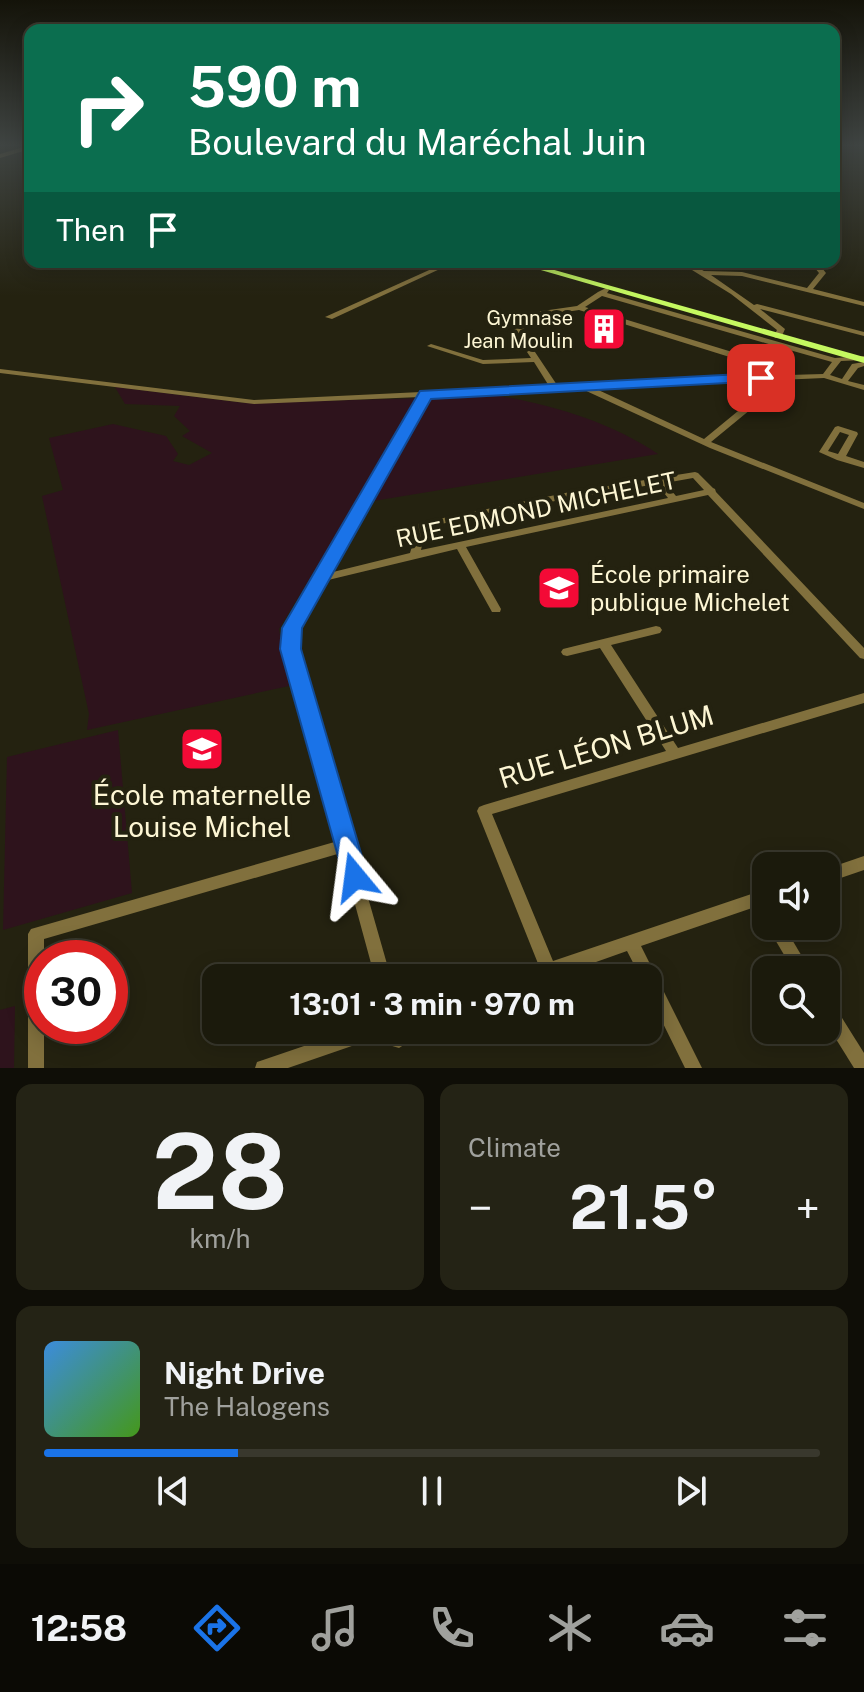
<!DOCTYPE html>
<meta charset="utf-8">
<style>
:root{--surface:#1b1a0c;--page:#242315;--text:#f1f3f6;--muted:#a0a19d;--line:#39382d;--accent:#1a73e8}
body{margin:0;font-family:"Public Sans",sans-serif;background:var(--page);color:var(--text);height:100vh;display:flex;flex-direction:column;font-size:30px;white-space:nowrap}
*{box-sizing:border-box;margin:0}
p{font-size:26px;color:var(--muted)}
.icon{flex:none;width:44px;height:44px;fill:none;stroke:currentColor;stroke-width:2;stroke-linecap:round;stroke-linejoin:round}
.map{position:relative;height:1068px;overflow:hidden}
.sheet{display:flex;flex-direction:column;gap:16px;padding:16px;background:#0f0e07;flex:1}
.sheet>*{flex:none}
.banner{position:absolute;left:24px;top:24px;width:816px;height:244px;border-radius:16px;box-shadow:0 4px 20px #0003,0 0 0 2px var(--line);background:#0b6e4f;color:#fff;overflow:hidden}
.controls{position:absolute;left:752px;top:852px;display:grid;gap:16px}
.controls a{display:grid;place-items:center;width:88px;height:88px;border-radius:16px;background:var(--surface);box-shadow:0 4px 20px #0003,0 0 0 2px var(--line);font-size:40px}
.speed{position:absolute;left:24px;top:940px;display:flex;gap:16px;font-size:40px;font-weight:700;text-align:center}
.speed>*{display:grid;place-content:center;width:104px;height:104px;border-radius:50%;background:var(--surface);box-shadow:0 4px 20px #0003,0 0 0 2px var(--line);line-height:1}
.speed .limit{border:12px solid #d22;background:#fff;color:#111}
.pin{position:absolute;display:grid;place-items:center;width:68px;height:68px;color:#fff;margin:-34px;border-radius:16px;box-shadow:0 4px 12px #0006}
.me{position:absolute;width:88px;margin:-44px;rotate:344deg;stroke-linejoin:round;filter:drop-shadow(0 0 6px #0008)}
.turn{display:flex;align-items:center;gap:28px;height:168px;padding:0 32px;font-size:36px}
.turn .icon{width:104px;height:104px;stroke-width:2.5}
.turn b{display:block;font-size:56px;line-height:68px}
.then{display:flex;align-items:center;height:76px;padding:0 32px;background:#0003;gap:16px;font-size:30px}
.big{font-size:60px;font-weight:700;line-height:1.1}
.sheet .card{flex:1;display:flex;flex-direction:column;justify-content:center;gap:12px;min-width:0;padding:0 28px;border-radius:16px;background:var(--page)}
.sheet .dial{align-items:center;gap:0}
.dial b{font-size:104px;line-height:1}
.song{display:flex;align-items:center;gap:24px}
.cover{width:96px;height:96px;border-radius:12px;background:linear-gradient(135deg,hsl(210 70% 55%),hsl(100 70% 35%))}
.played{height:8px;border-radius:4px;background:linear-gradient(90deg,var(--accent) 25%,var(--line) 25%)}
.keys{display:flex;justify-content:space-around;direction:ltr}
.heat{display:flex;justify-content:space-between;align-items:center;font-size:44px;direction:ltr}
.sheet .tiles{flex:1;display:grid;gap:16px;grid-template-columns:1fr 1fr}
.card:last-child{grid-column:span 2}
.trip{position:absolute;left:202px;top:964px;width:460px;height:80px;border-radius:16px;background:var(--surface);box-shadow:0 4px 20px #0003,0 0 0 2px var(--line);font-weight:700;line-height:80px;text-align:center}
.dock{display:flex;height:128px;justify-content:space-around;align-items:center;background:#0b0a05;color:var(--muted)}
.dock .icon{width:56px;height:56px}
.dock .current{color:var(--accent)}
.dock b{font-size:36px;color:var(--text)}
.map>svg:first-child{display:block}
.green{fill:#2e131c}
.lines{fill:none;stroke-linecap:round;stroke-linejoin:round}
.minor{fill:#81703d;fill-rule:evenodd}
.major{fill:#c5f860;fill-rule:evenodd}
.wall{fill:#514e29}
.shaded-wall{fill:#373517}
.building{fill:#63603b;stroke:#7c7753;stroke-width:2}
.route{fill:#1a73e8;stroke:#114b97;stroke-width:2}
.labels{text-anchor:middle;dominant-baseline:central;stroke-width:8;stroke-linejoin:round;paint-order:stroke}
.far-poi-label{font-size:20px;fill:#fdf6d4;stroke:#242210;text-anchor:end}
.street-label{font-size:24px;fill:#fdf6d4;stroke:#242210}
.poi-label{font-size:24px;fill:#fdf6d4;stroke:#242210;text-anchor:start}
.near-street-label{font-size:28px;fill:#fdf6d4;stroke:#242210}
.near-poi-label{font-size:28px;fill:#fdf6d4;stroke:#242210}
</style>
<div class="map">
<svg width="864" height="1068" viewBox="0 0 864 1068">
<rect width="100%" height="100%" fill="#242210"/>
<g class="green">
<path d="M115,387L245,403L499,396C554,405 612,423 658,454L355,504L279,629L289,686L87,730L89,714L42,496L63,490L49,438L113,424L166,436L178,454L173,461L189,465L212,453L182,436L190,431L174,416L180,406L125,404Z"/>
<path d="M118,730L132,893L3,930L7,757Z"/>
<path d="M15,1006L14,1068H0V1010Z"/>
</g>
<g class="lines">
<g class="minor">
<path d="M27,146H30V149L0,158V154Z"/>
<path d="M447,262H455L332,319L325,317Z"/>
<path d="M679,262H687L704,271L742,272L807,288L819,273L810,262H817L826,273L813,289L864,302V306L742,276L711,275L754,305L757,304L864,332V336L760,309L785,329L781,338H775L774,336L777,330L731,294Z"/>
<path d="M606,288L609,290L607,293L835,358L864,356V360L841,361L830,375L842,379L852,364L864,362V366L858,368L848,381L864,385V390L824,378L757,381L758,383L756,405L711,442L864,503V509L710,448L582,389L429,396L329,573L410,553L419,523L570,492L695,472L698,473L713,488L715,489L716,492L864,648V659L860,658L708,495L466,547L501,609L500,612H492L457,549L324,581L298,628L297,649L391,978H375L341,853L44,939V958H42V1026H44V1068H28V934L31,929L338,841L285,649L286,628L420,397L254,404L0,373V369L254,400L549,386L534,362L483,364L427,346L431,344L483,360L531,358L513,331L514,329L535,312L577,306L598,292ZM602,296L772,345L750,370L742,355L585,307ZM579,310L736,359L746,376L557,385L521,331L540,316ZM779,347L832,362L823,374L754,376ZM749,381V402L704,439L594,388ZM693,478L704,490L676,496L665,483ZM657,484L668,498L421,550L426,527L570,498Z"/>
<path d="M838,426L857,432L858,434L846,456L864,462V468L837,460L819,452L835,427ZM840,432L849,435L838,454L828,451Z"/>
<path d="M656,626L660,627L662,630L660,633L611,645L678,748L864,693V703L492,814L553,961L766,889V919L761,917L755,907L641,946L702,1068H685L648,993V978H641L627,951L551,978H519L521,972L539,966L477,811L479,807L484,805L666,751L600,648L567,656L563,655L561,652L563,649L567,648Z"/>
<path d="M864,856V870L826,883V869Z"/>
<path d="M767,926H784L810,970H793Z"/>
<path d="M826,1000L832,1002L864,1053V1068H854L826,1023Z"/>
<path d="M351,1030H420L418,1036L399,1048L382,1043L378,1037L288,1068H255L257,1062L263,1060Z"/>
</g>
<path class="major" d="M513,262H526L864,357V363Z"/>
</g>
<path class="wall" d="M615,318L614,326L602,337L588,333L589,324Z"/>
<path class="shaded-wall" d="M615,318L614,326L602,337L603,328Z"/>
<path class="building" d="M601,314L615,318L603,328L589,324Z"/>
<linearGradient id="sky" x2="0" y2="1"><stop stop-color="#141309"/><stop offset="0.49" stop-color="#3f4442"/><stop offset="1" stop-color="#3f4442" stop-opacity="0"/></linearGradient>
<rect width="864" height="296" fill="url(#sky)"/>
<path class="route" d="M761,373L766,375V381L431,399L302,628L301,649L368,877L364,885L355,889L346,885L280,649L282,628L420,391Z"/>
<defs>
<g id="building-square" transform="scale(2.3)"><rect x="-9" y="-9" width="18" height="18" rx="4" fill="#f30a36" stroke="#242210"/><path d="M-4-6H4V6H1V3H-1V6H-4ZM-2.5-4.3h1.7v1.8h-1.7ZM.8-4.3h1.7v1.8H.8ZM-2.5-1h1.7V.8h-1.7ZM.8-1h1.7V.8H.8Z" fill="#fff"/></g>
<g id="school-square" transform="scale(2.3)"><rect x="-9" y="-9" width="18" height="18" rx="4" fill="#f30a36" stroke="#242210"/><path d="M0-5L7-2L0 1L-7-2ZM-4 1L0 2.5L4 1V4Q0 6-4 4Z" fill="#fff"/></g>
</defs>
<g fill-rule="evenodd">
<use href="#building-square" x="604" y="329"/>
<use href="#school-square" x="559" y="588"/>
<use href="#school-square" x="202" y="749"/>
</g>
<g class="labels">
<g class="far-poi-label">
<text x="573" y="318">Gymnase<tspan x="573" dy="23">Jean Moulin</tspan></text>
</g>
<g class="street-label">
<text transform="translate(536 509) rotate(-12)">RUE EDMOND MICHELET</text>
</g>
<g class="poi-label">
<text x="590" y="574">École primaire<tspan x="590" dy="28">publique Michelet</tspan></text>
</g>
<g class="near-street-label">
<text transform="translate(606 746) rotate(-17)">RUE LÉON BLUM</text>
</g>
<g class="near-poi-label">
<text x="202" y="794">École maternelle<tspan x="202" dy="32">Louise Michel</tspan></text>
</g>
</g>
</svg>
<div class="controls">
<a><svg class="icon" aria-label="sound" viewBox="0 0 24 24"><path d="M4 9h4l5-4v14l-5-4H4zM17 9q2 3 0 6"/></svg></a>
<a><svg class="icon" aria-label="search" viewBox="0 0 24 24"><circle cx="10" cy="10" r="6"/><path d="M15 15l6 6"/></svg></a>
</div>
<div class="speed"><div class="limit">30</div></div>
<div class="pin" style="left:761px;top:378px;background:#d93025"><svg class="icon" aria-label="arrive" viewBox="0 0 24 24"><path d="M6 21V4h12l-3 4 3 4H6"/></svg></div>
<svg class="me" style="left:355px;top:877px" viewBox="-20 -20 40 40"><path d="M0-17L14 15 0 8-14 15z" fill="#1a73e8" stroke="#fff" stroke-width="4"/></svg>
<div class="trip">13:01 · 3 min · 970 m</div>
<div class="banner">
<div class="turn"><svg class="icon" aria-label="right" viewBox="0 0 24 24"><path d="M7 20v-9h11M14 6l5 5-5 5"/></svg><div><b>590 m</b>Boulevard du Maréchal Juin</div></div>
<div class="then">Then<svg class="icon" aria-label="arrive" viewBox="0 0 24 24"><path d="M6 21V4h12l-3 4 3 4H6"/></svg></div>
</div>
</div>
<section class="sheet">
<div class="tiles">
<div class="card dial"><b>28</b><p>km/h</p></div>
<div class="card"><p>Climate</p>
<div class="heat"><a>−</a><b class="big">21.5°</b><a>+</a></div>
</div>
<div class="card">
<div class="song"><i class="cover"></i><div><b>Night Drive</b><p>The Halogens</p></div></div>
<div class="played"></div>
<div class="keys"><svg class="icon" aria-label="previous" viewBox="0 0 24 24"><path d="M18 5L8 12l10 7zM5 5v14"/></svg><svg class="icon" aria-label="pause" viewBox="0 0 24 24"><path d="M8 5v14M16 5v14"/></svg><svg class="icon" aria-label="next" viewBox="0 0 24 24"><path d="M6 5l10 7-10 7zM19 5v14"/></svg></div>
</div>
</div>
</section>
<nav class="dock">
<b>12:58</b>
<svg class="icon current" aria-label="directions" viewBox="0 0 24 24"><path d="M12 3l9 9-9 9-9-9zM9 14v-3h6M13 9l2 2-2 2"/></svg>
<svg class="icon" aria-label="music" viewBox="0 0 24 24"><path d="M9 18V5l10-2v13"/><circle cx="6" cy="18" r="3"/><circle cx="16" cy="16" r="3"/></svg>
<svg class="icon" aria-label="phone" viewBox="0 0 24 24"><path d="M5 4h4l2 5-3 2q2 4 5 5l2-3 5 2v4C11 20 4 13 5 4z"/></svg>
<svg class="icon" aria-label="climate" viewBox="0 0 24 24"><path d="M12 3v18M4 7l16 10M4 17L20 7"/></svg>
<svg class="icon" aria-label="car" viewBox="0 0 24 24"><path d="M5 17H2v-5l4-1 3-4h7l3 4 3 1v5h-3M9 17h6M6 11h13"/><circle cx="7" cy="17" r="2"/><circle cx="17" cy="17" r="2"/></svg>
<svg class="icon" aria-label="filters" viewBox="0 0 24 24"><path d="M4 7h16M4 17h16"/><circle cx="9" cy="7" r="2"/><circle cx="15" cy="17" r="2"/></svg>
</nav>
